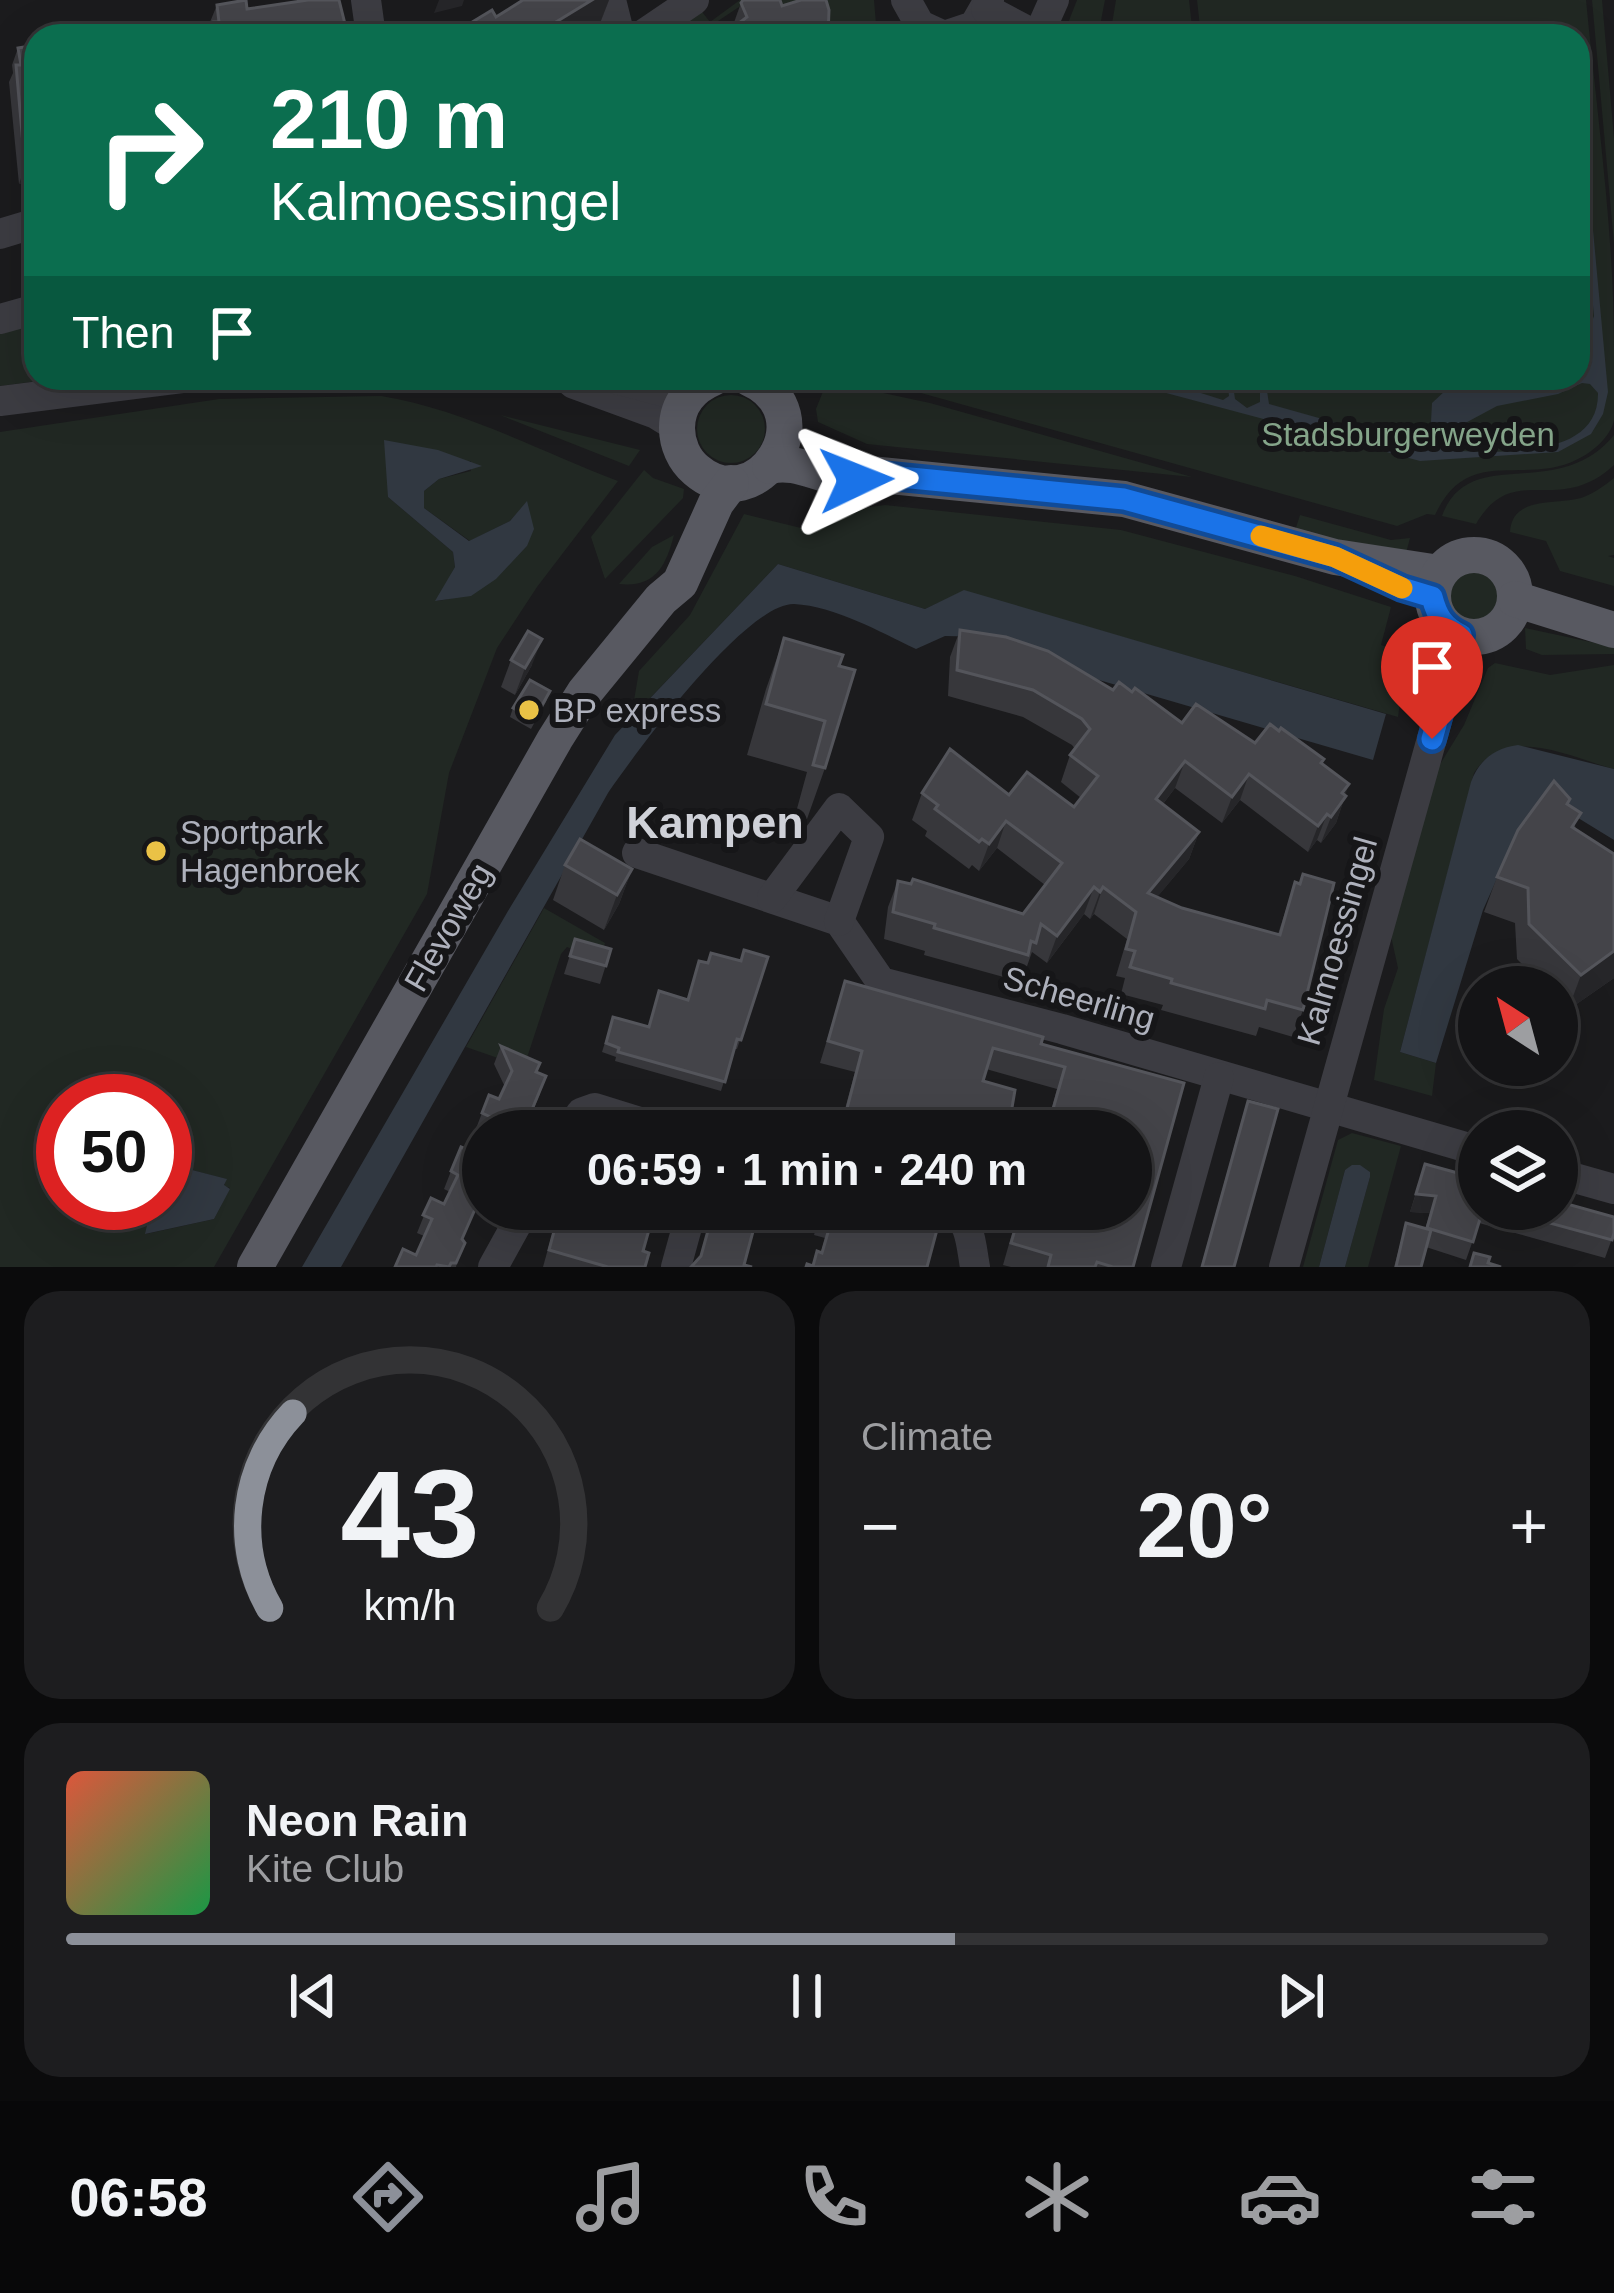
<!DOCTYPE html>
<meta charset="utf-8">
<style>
:root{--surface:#141416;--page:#1d1d1f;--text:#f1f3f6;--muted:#9d9ea1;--line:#333335;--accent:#8c9099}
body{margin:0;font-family:Arial,sans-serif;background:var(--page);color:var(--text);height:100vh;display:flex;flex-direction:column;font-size:45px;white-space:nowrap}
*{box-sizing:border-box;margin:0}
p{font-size:39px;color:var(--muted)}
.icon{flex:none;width:66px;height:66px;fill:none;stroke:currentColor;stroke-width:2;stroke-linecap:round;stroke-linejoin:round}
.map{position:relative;height:1267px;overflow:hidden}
.side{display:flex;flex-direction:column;gap:24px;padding:24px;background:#0b0b0c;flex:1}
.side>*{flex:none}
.top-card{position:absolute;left:24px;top:24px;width:1566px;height:366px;border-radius:36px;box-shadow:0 12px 48px #0002,0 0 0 3px var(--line);background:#0b6e4f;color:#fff;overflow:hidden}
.needle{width:78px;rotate:324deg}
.buttons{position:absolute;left:1458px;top:966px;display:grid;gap:24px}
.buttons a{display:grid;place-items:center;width:120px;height:120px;border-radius:50%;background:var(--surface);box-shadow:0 12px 48px #0002,0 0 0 3px var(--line);font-size:60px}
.speed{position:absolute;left:36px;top:1074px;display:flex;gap:24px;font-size:60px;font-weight:700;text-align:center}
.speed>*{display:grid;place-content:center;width:156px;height:156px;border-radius:50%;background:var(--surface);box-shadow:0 12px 48px #0002,0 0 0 3px var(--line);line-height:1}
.speed .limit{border:18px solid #d22;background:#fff;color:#111}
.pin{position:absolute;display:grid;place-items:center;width:102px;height:102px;color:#fff;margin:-123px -51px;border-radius:50% 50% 50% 0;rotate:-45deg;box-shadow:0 0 12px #0007}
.pin .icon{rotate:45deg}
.me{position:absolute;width:132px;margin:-66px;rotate:88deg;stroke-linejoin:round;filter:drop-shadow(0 0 9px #0008)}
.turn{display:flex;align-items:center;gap:42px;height:252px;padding:0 48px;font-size:54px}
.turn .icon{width:156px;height:156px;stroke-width:2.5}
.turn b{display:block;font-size:84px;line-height:102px}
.then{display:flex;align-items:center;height:114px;padding:0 48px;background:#0003;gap:24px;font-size:45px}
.big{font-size:90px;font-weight:800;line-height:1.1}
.side .tile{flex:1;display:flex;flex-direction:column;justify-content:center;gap:18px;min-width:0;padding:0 42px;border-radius:36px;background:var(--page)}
.side .dial{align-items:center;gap:0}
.dial svg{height:312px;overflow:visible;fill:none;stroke:var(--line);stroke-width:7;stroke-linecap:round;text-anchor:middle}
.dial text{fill:var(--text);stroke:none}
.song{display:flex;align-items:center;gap:36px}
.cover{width:144px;height:144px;border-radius:18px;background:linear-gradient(135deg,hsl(10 70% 55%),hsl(140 70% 35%))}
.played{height:12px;border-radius:6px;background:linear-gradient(90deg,var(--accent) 60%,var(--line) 60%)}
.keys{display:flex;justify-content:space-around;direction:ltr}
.heat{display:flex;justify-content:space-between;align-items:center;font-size:66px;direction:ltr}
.side .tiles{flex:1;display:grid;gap:24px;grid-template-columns:1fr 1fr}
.tile:last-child{grid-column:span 2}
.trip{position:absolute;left:462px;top:1110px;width:690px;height:120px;border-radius:60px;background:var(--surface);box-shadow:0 12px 48px #0002,0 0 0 3px var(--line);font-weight:800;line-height:120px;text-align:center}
.menu{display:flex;height:192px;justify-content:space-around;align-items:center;background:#080809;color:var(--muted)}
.menu .icon{width:84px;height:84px}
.menu .on{color:var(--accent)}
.menu b{font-size:54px;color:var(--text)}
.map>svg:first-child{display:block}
.green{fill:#212823;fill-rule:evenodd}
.water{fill:#313841;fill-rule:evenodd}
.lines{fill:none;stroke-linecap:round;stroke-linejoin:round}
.minor{stroke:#3c3c42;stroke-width:30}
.major{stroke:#585961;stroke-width:36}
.wall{fill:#37373b}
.shaded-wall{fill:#262629}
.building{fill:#444449;stroke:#54555b;stroke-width:3}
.route-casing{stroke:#114b97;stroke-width:30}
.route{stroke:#1a73e8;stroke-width:21}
.slow{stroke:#f59e0b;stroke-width:21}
.poi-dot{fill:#eac246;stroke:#161618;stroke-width:4.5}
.labels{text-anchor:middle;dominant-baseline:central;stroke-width:12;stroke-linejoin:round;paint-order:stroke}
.park-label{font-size:33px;fill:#86a68b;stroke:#161618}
.poi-label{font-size:33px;fill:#aeb1bc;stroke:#161618;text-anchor:start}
.street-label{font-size:33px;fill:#aeb1bc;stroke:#161618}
.district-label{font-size:45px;font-weight:bold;fill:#cfd1d8;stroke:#161618}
</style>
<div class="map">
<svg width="1614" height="1267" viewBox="0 0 1614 1267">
<rect width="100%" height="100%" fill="#1b1b1d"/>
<g class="green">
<path d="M740,0H874L877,36H780L742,5L703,31L684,17L699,8L710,22Z"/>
<path d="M1077,0H1105L1098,36H1063Z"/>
<path d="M1116,0H1189L1193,36H1110Z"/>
<path d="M1197,0H1586C1597,115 1614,231 1614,347C1614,370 1614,397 1614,420C1611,436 1593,452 1578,459C1524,487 1468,443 1435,515L1427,514L1397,526L921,393L849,378H1578V36H1201Z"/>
<path d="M1592,0H1602L1614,138V244Z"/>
<path d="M36,318V378H60L0,386V327Z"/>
<path d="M826,384L838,388L841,384L930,403L1192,477L867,444L818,422L816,409Z"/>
<circle cx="731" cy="429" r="34"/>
<path d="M381,396C463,409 541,452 618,481L537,587L497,648L449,773L427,894L214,1267H0V432L219,399ZM471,461V471L439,479L424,491V508L470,541L510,521L527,502V546C495,579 482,594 437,601L455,567L453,552L388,497ZM63,1101H165V1163L226,1179L224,1186L230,1188L214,1219L146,1234L152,1203H63Z"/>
<path d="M500,415L640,450L629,466Z"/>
<path d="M1614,435V465C1557,518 1514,459 1476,524L1442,516C1469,442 1558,504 1614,435Z"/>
<path d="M644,470L653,478L684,489L683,498L605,579L591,537Z"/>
<path d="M1614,478V555L1608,556L1614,558V586L1560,571L1546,541L1510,532C1512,496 1555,505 1581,498C1593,494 1604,486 1614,478Z"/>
<path d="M885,505L1121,530L1295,576L1391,607L1381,645L1394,649L1403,680L1398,717L964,591L925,609L778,564L631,718L639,671L690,615L744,514L801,528L863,508Z"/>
<path d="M1300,515L1391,540L1410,538L1405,557L1294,534Z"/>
<path d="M674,535C666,566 655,588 619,584L652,547Z"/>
<circle cx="1472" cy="594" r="27"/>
<path d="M1525,628L1614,647V654L1542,655L1526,649Z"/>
<path d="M1413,640L1442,650L1419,731L1421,674Z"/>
<path d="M1495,663L1550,675L1614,665V769C1569,757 1506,723 1474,773L1400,1052L1436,1063L1432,1096L1374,1080L1384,1009L1398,968L1389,927L1439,766L1464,725L1488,668Z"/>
<path d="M544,908L605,943L600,960L567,947L561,954L524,1067L466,1047Z"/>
<path d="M1352,1133L1401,1146L1368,1267H1345L1370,1177V1172L1359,1165L1345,1170L1319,1267H1303L1338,1140Z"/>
</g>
<g class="water">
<path d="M1578,68L1608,392L1603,414L1591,434L1558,452L1420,461L1110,378H1153L1223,400L1229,396L1227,378H1232L1235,399L1247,408L1260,402V378H1265L1269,404L1422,447L1430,441L1432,403L1459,378H1578V341L1588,332L1594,316L1578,149ZM1582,383L1590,384L1598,393C1599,462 1493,451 1446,451L1441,446L1443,435L1497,406L1558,394Z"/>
<path d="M384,440L438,450L482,466L439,479L424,491V508L469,541L510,521L527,501L534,529L527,546L496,579L471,596L435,601L455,567L453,552L388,497Z"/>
<path d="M778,564L925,609L964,590L1386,714L1373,760L1099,680L991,637L945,636L916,649C880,632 835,606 794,604C746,603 636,752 608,793L341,1267H302L508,911L615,735Z"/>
<path d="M1518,745L1614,769V840L1570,813L1503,865L1483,910L1436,1063L1400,1052L1471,782C1479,760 1495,748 1518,745Z"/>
<path d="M165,1163L227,1179L224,1185L230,1189L214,1219L145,1234L152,1203H165Z"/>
<path d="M1352,1165H1360L1370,1172V1177L1345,1267H1319L1345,1170Z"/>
</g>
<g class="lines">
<g class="minor">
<path d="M366,0L371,36"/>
<path d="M611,0L620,36"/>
<path d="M906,0L920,25L944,36L974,26L989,0"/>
<path d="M986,9L1037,36"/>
<path d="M641,36L694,0"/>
<path d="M1038,36L1054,0"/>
<path d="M0,234L36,223"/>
<path d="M0,319L36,309"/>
<path d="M567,378L574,384L656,414L677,427"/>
<path d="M612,378L676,395L689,394"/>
<path d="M0,401L182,378"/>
<path d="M637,853L839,921L881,982L1062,1029L1479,1151"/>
<path d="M772,898L839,808L869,837L839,921"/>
<path d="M569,1131L581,1113L595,1108L669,1131"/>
<path d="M1557,1173L1614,1189"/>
<path d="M952,1209C971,1222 971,1245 975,1267"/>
<path d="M493,1267L525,1209"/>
<path d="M676,1267L692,1209"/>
<path d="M1166,1267L1219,1077"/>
<path d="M1284,1267L1461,635"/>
</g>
<g class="major">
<path d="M713,378C692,387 677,404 677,428C677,444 684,460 696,470C757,522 829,414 749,378"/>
<path d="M770,466C804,457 836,490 870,474L1124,499L1335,557L1439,573"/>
<circle cx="1474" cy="596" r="41"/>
<path d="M1515,599L1614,630"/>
<path d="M255,1267L555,739L584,693L661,599L680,583L716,503L731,483"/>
</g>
</g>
<g class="wall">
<path d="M305,0H339L348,36H209L212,30L210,22L217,5L247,9Z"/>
<path d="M523,0H609L595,36H464L469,24L496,17Z"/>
<path d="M741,3L782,6L732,28Z"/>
<path d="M36,45V182L19,184L9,82L13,73L12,65L18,48Z"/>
<path d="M36,221V283L35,284L25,250Z"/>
<path d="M960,630L1113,690L1132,692L1182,723L1322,763L1345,796L1336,823L1321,843L1317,840L1308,852L1240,800L1222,823L1175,788L1163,804L1199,832L1189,859L1157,897L1182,908L1278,934L1295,882L1303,1010L1293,1037L1259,1027L1256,1036L1161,1010L1163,1005L1121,994L1125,978L1116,976L1127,939L1094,914L1090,919L1084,914L1047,963L1032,952L1026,969L1023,968L1018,981L924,955L925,951L884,939L888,907L898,881L1023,914L1045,885L997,848L979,871L972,865L969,869L925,836L927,831L912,820L922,793L1009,795L1074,807L1081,798L1061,782L1070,755L1075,749L1072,745L1023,717L948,696L950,657Z"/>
<path d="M784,638L839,666L825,768L807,819L795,816L807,772L747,755L766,689Z"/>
<path d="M511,660L532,665L515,695L501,687Z"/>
<path d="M547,700L531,729L510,717L513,708Z"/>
<path d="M1568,804L1576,829L1614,854V978L1568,1010L1557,999V987H1545L1517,959L1515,923L1484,912L1497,877Z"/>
<path d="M565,865L632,869L619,904L604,930L553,900Z"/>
<path d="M575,939L611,949L600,984L564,974Z"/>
<path d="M768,957L737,1049H734L721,1091L615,1061L616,1057L602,1052L613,1017L648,1027L687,1000L708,963Z"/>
<path d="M845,981L1041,1044L1184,1083L1133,1267H1011L1003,1265L1019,1209H1131V1131L1046,1130L1057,1089L986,1069L983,1081L1008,1131H839L855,1072L820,1063Z"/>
<path d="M501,1046L537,1072L540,1094L524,1131H483V1134L475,1131L482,1113L499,1099L505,1087L494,1064Z"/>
<path d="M1248,1101L1234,1267H1201L1242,1119Z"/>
<path d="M480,1155L456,1267H395L416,1255L424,1236L417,1233L431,1198L444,1204L450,1192L444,1189L451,1171Z"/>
<path d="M1425,1164L1479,1209H1557L1567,1204L1614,1233L1605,1258L1479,1223L1466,1260L1426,1247L1421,1267H1394L1406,1223L1425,1229L1430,1213L1410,1212Z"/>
<path d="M559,1209H674L665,1233L649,1228L643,1251L645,1267H543Z"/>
<path d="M821,1209H878L812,1265L817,1251L821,1252L825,1238L814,1235Z"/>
</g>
<g class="shaded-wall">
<path d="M439,0H464L462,6L434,13Z"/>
<path d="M592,0H609L595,36H533Z"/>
<path d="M36,166V182L19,184L25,167Z"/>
<path d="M542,639L532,665L515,695L525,668Z"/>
<path d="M1185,761L1175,788L1146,826L1156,799Z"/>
<path d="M1249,774L1240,800L1222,823L1232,797Z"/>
<path d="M1349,784L1336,823L1321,843L1331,817Z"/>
<path d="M1327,814L1317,840L1308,852L1318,826Z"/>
<path d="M1006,821L997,848L979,871L989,844Z"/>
<path d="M1199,832L1189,859L1139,919L1148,893Z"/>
<path d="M632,869L619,904L604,930L617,895Z"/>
<path d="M1094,887L1084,914L1047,963L1057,936Z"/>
<path d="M1103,887L1094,914L1090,919L1100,892Z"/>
<path d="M1614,951V978L1568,1010L1581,975Z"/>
<path d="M1416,1194L1436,1196L1430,1213L1410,1212Z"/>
</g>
<g class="building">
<path d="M246,0L247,9L308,0H339L348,36H217L214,22H219L217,5Z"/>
<path d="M523,0H592L533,36H476L469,24L492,10L496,17Z"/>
<path d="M743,0H780L782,6L801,0H826L829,10L828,36H725L726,33L747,17L741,3Z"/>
<path d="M139,32L140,36H110V35Z"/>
<path d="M36,45V166L25,167L16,65H21L18,48Z"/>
<path d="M960,630L1006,637L1048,651L1113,690L1119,682L1132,692L1135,688L1182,723L1196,704L1255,743L1270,724L1279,731L1281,728L1324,759L1321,763L1349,784L1342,793L1346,796L1331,817L1327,814L1318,826L1249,774L1232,797L1185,761L1156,799L1199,832L1148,893L1182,908L1280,935L1295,882L1300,884L1303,874L1334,883L1303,1010L1267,1000L1265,1009L1171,983L1172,979L1130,967L1135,951L1126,949L1136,912L1103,887L1100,892L1094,887L1057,936L1041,924L1036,943L1031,941L1028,955L934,928L935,924L893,912L898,881L911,884L913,879L1023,914L1062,863L1006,821L989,844L982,839L979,842L935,809L938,805L922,793L950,749L1009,795L1027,772L1074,807L1098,776L1070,755L1090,729L1082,719L1033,690L957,670Z"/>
<path d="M528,631L542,639L525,668L511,660Z"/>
<path d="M784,638L843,655L839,666L855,670L825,768L813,765L825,721L766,704Z"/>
<path d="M530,680L550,691L534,720L513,708Z"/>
<path d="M1554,781L1570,799L1567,804L1581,813L1572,827L1614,854V951L1581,975L1529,924L1528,888L1497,877L1518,830Z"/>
<path d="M580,839L632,869L617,895L565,865Z"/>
<path d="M575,939L611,949L606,966L570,956Z"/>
<path d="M744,950L768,957L741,1040L737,1039L725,1082L618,1052L619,1048L606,1043L613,1017L649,1027L659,991L688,1000L699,961L708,963L711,953L741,961Z"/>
<path d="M845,981L1043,1037L1041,1044L1184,1083L1133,1267H1113L1097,1262L1095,1267H1048L1051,1255L1011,1243L1021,1209H1131V1131H1111L1113,1125L1053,1109L1065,1067L993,1048L983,1081L1015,1090L1008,1131H863L861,1130L862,1126L844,1120L862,1051L828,1041Z"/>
<path d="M501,1046L540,1063L536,1072L546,1076L523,1131H490L495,1119L482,1113L489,1095L499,1099L512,1071Z"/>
<path d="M1248,1101L1278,1109L1234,1267H1202Z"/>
<path d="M461,1147L480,1155L483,1147V1191L462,1239L465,1243L456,1263H451L449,1267L437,1265L436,1267H395L403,1249L416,1255L432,1219L423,1215L431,1198L444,1204L458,1175L451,1171Z"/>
<path d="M1425,1164L1476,1178L1479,1175V1209H1483L1473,1242L1427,1228L1436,1196L1416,1194Z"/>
<path d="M1557,1197L1568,1200L1567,1204L1614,1217V1233L1612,1240L1498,1209H1557Z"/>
<path d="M560,1209H674L671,1216L654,1212L643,1251L649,1253L645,1267H608L549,1250Z"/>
<path d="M714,1209H759L744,1265L752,1267H691L701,1256Z"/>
<path d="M822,1209H878L938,1226L927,1267H806L807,1264L813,1266L817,1251L822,1253L831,1222L820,1218Z"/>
<path d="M1406,1223L1431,1230L1421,1267H1396Z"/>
<path d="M1474,1253L1490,1257L1488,1263L1501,1267H1470Z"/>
</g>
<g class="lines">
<g class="route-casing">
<path id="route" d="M856,480L870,474L1124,499L1335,557L1402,588L1432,597C1437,616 1443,626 1461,635L1432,739"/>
</g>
<use href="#route" class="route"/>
<path class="slow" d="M1261,536L1335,557L1402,588"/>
</g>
<g class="poi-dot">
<circle cx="529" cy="710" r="12"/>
<circle cx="156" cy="851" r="12"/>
</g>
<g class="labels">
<g class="park-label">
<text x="1408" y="434">Stadsburgerweyden</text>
</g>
<g class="poi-label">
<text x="553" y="710">BP express</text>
<text x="180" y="832">Sportpark<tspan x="180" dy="38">Hagenbroek</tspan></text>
</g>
<g class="street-label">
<text transform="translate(448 927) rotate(-60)">Flevoweg</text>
<text transform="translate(1337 941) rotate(-74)">Kalmoessingel</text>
<text transform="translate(1079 998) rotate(16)">Scheerling</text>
</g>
<g class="district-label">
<text x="715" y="822">Kampen</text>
</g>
</g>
</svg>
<div class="buttons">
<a><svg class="needle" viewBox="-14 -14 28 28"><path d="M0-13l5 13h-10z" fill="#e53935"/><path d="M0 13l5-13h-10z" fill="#9d9ea1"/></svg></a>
<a><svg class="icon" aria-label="layers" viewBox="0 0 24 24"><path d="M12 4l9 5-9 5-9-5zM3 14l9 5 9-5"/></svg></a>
</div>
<div class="speed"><div class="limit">50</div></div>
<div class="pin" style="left:1432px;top:739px;background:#d93025"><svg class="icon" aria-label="arrive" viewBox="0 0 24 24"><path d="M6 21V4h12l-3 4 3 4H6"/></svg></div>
<svg class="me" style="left:856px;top:480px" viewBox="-20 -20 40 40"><path d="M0-17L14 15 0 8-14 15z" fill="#1a73e8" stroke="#fff" stroke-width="4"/></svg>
<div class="trip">06:59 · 1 min · 240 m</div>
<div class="top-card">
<div class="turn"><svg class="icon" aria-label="right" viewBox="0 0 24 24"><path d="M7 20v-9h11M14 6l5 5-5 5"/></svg><div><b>210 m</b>Kalmoessingel</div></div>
<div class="then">Then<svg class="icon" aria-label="arrive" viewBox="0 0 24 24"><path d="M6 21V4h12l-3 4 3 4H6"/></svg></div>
</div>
</div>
<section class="side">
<div class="tiles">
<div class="tile dial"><svg viewBox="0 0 100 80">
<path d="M14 69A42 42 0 1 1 86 69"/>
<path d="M14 69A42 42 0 0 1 20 19" stroke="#8c9099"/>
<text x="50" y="56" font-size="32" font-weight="700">43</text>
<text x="50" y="72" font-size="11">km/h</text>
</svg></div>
<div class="tile"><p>Climate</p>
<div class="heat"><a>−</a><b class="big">20°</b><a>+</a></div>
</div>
<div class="tile">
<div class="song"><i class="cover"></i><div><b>Neon Rain</b><p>Kite Club</p></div></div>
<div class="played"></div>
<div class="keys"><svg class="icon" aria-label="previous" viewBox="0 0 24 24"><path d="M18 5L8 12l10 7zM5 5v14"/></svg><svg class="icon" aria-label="pause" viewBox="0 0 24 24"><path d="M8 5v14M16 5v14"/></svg><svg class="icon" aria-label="next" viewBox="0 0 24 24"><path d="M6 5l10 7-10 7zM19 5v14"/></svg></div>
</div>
</div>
</section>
<nav class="menu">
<b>06:58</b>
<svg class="icon on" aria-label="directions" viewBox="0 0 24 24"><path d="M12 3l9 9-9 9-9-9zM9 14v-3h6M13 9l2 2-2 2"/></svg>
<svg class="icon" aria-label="music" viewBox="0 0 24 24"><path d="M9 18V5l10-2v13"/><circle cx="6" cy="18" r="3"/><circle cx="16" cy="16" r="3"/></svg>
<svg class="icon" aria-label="phone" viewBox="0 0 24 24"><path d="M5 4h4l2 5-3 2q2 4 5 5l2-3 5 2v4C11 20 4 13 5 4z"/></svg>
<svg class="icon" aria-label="climate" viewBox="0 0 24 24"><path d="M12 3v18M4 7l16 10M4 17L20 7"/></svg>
<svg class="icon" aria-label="car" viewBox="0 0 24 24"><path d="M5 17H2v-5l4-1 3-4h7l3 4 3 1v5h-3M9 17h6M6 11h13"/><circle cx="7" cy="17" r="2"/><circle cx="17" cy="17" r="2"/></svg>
<svg class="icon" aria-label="filters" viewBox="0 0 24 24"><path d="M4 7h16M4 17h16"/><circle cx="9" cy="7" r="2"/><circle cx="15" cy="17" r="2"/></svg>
</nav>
